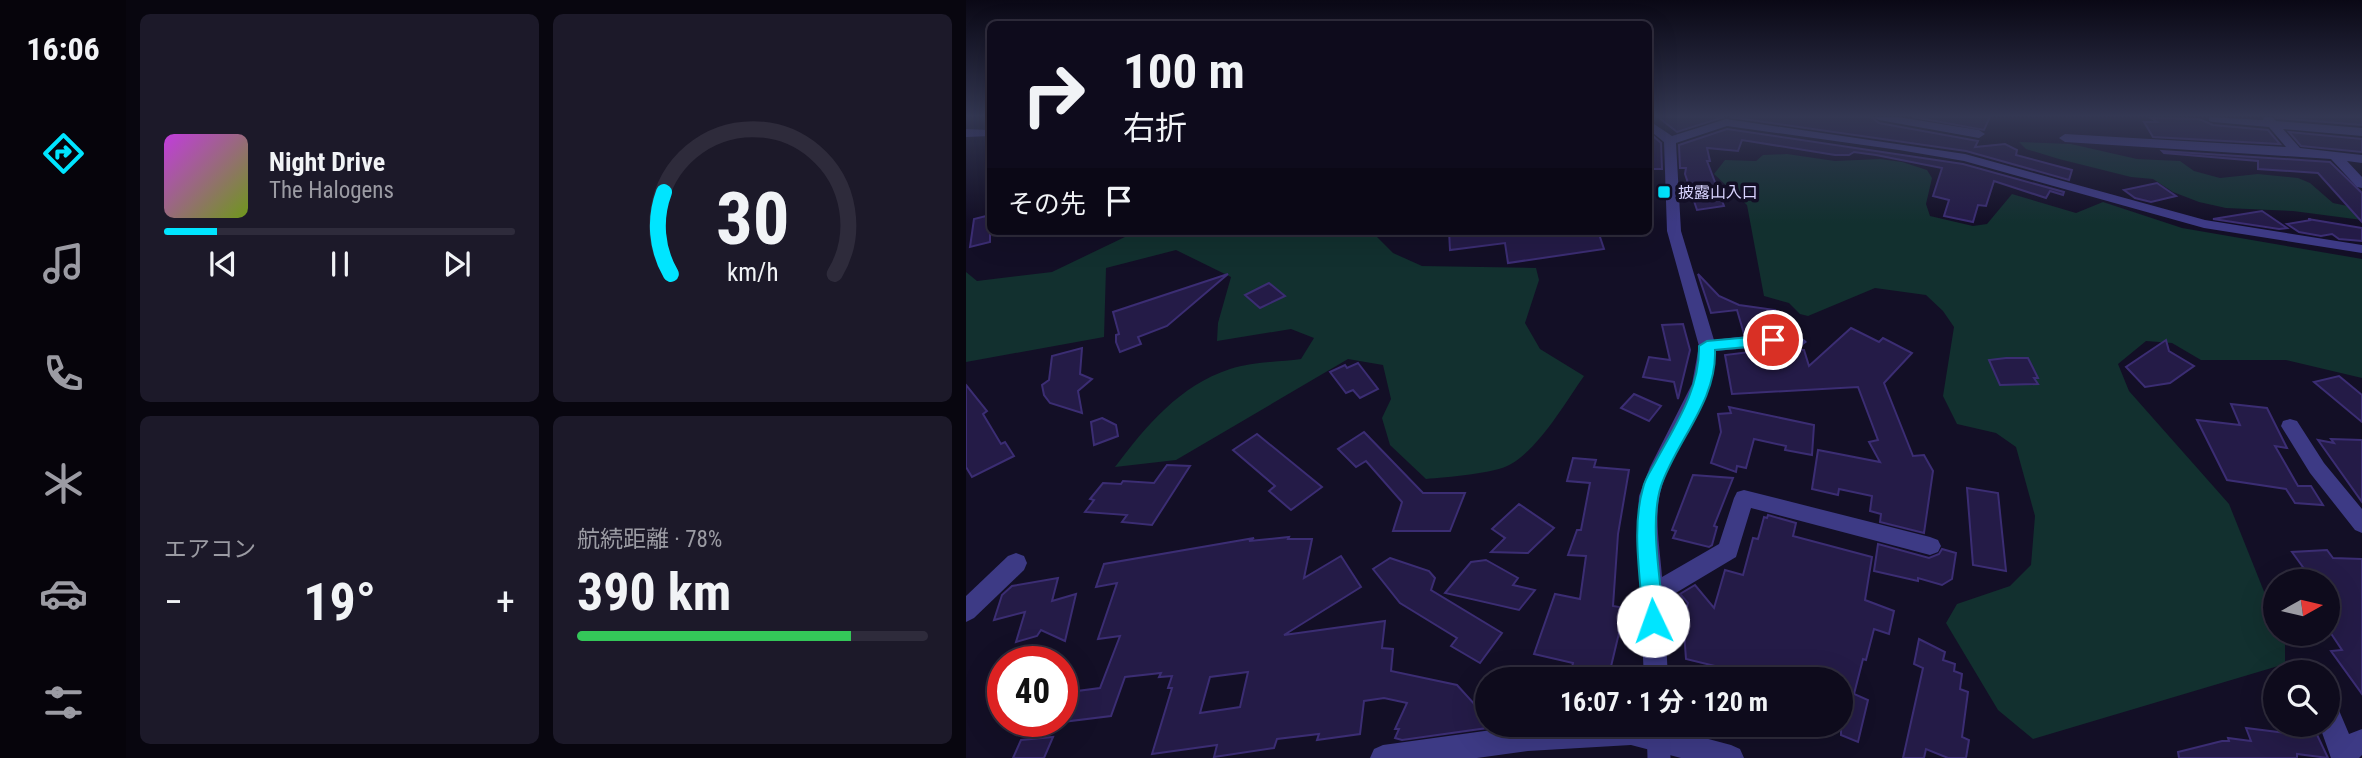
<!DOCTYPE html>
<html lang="ja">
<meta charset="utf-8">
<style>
:root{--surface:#0e0b1c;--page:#1c1929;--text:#f1f3f6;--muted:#9b9ba3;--line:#2e2b3b;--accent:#00e5ff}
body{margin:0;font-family:"Roboto Condensed","Noto Sans JP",sans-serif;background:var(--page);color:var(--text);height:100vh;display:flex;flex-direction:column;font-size:26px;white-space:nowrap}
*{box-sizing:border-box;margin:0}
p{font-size:23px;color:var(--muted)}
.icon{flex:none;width:38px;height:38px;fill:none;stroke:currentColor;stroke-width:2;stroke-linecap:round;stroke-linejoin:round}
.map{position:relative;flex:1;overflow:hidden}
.side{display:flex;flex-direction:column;gap:14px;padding:14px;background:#08060f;width:840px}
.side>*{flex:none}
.hud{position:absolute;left:21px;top:21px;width:665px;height:214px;border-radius:10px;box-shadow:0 7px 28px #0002,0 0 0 2px var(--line);background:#0e0b1c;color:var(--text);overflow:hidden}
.needle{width:46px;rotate:82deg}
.tools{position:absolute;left:1297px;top:569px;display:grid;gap:14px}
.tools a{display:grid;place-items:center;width:77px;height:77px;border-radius:50%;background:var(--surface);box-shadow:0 7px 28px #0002,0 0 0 2px var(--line);font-size:35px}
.speed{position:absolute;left:21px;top:646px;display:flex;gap:14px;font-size:35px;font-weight:700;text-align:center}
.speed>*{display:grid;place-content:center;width:91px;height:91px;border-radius:50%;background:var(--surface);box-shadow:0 7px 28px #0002,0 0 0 2px var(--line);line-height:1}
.speed .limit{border:10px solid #d22;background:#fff;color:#111}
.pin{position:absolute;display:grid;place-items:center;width:60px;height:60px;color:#fff;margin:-30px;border:4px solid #fff;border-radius:50%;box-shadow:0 2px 7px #0007}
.me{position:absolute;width:77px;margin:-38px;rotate:357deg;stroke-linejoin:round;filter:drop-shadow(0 0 5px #0008)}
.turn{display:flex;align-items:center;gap:24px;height:147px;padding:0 21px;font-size:32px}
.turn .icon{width:91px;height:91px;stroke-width:2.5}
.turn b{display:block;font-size:49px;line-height:60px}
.then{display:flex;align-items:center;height:66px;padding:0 21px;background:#0003;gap:14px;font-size:26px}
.big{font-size:52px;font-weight:700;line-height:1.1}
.side .card{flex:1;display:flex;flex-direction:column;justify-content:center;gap:10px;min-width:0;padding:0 24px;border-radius:10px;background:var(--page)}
.side .dial{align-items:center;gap:0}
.dial svg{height:182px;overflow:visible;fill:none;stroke:var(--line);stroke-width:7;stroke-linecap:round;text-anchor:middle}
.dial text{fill:var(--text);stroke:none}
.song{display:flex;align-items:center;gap:21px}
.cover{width:84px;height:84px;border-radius:10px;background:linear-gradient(135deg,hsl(290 70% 55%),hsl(80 70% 35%))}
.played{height:7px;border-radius:4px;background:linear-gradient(90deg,var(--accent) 15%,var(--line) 15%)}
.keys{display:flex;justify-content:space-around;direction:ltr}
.heat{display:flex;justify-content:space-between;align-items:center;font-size:38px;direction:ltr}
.charge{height:10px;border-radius:5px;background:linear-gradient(90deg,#34c759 78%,var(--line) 0)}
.side .tiles{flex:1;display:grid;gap:14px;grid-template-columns:repeat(2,1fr)}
.trip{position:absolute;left:509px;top:667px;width:378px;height:70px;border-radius:35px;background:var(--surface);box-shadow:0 7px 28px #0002,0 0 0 2px var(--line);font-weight:700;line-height:70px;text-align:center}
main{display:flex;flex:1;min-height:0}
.tab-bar{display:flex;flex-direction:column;width:126px;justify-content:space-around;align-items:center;background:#06040b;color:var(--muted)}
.tab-bar .icon{width:49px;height:49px}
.tab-bar .current{color:var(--accent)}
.tab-bar b{font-size:32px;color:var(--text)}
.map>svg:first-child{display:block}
.green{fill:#12302f}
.building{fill:#241b47;stroke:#3b2d73;stroke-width:2;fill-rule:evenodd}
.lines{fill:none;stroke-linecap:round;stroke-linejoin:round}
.minor{fill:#3d3a85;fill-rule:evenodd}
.minor-bridge{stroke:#3d3a85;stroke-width:23}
.route{fill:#00e5ff;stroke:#0095a6;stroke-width:2}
.poi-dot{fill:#00e5ff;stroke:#130f26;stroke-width:2.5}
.labels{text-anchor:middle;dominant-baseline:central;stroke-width:7;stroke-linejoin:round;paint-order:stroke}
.far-poi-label{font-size:16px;fill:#d9d4ff;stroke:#130f26;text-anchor:start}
</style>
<main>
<nav class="tab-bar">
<b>16:06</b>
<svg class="icon current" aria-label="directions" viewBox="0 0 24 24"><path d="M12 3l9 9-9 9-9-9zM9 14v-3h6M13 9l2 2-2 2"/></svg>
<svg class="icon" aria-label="music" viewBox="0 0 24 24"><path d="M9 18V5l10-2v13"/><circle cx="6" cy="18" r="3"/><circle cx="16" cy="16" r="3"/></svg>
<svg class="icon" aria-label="phone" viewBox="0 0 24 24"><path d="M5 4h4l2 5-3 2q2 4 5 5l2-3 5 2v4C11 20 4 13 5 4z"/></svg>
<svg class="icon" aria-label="climate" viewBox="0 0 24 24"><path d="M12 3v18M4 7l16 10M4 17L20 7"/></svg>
<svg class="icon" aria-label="car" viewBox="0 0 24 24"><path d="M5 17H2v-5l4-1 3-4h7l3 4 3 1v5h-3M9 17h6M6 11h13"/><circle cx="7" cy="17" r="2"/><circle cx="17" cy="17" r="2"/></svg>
<svg class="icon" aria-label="filters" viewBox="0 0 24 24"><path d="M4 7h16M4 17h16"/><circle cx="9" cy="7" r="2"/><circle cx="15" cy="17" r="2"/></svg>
</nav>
<section class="side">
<div class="tiles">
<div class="card">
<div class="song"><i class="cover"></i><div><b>Night Drive</b><p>The Halogens</p></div></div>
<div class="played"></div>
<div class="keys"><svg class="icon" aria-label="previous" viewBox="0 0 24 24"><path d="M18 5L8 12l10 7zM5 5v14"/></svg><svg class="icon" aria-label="pause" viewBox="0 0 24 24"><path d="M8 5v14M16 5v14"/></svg><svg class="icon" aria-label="next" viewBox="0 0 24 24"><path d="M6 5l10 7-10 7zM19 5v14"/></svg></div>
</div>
<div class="card dial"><svg viewBox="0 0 100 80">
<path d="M14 69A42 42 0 1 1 86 69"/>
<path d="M14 69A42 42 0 0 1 11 33" stroke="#00e5ff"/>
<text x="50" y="56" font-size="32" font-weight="700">30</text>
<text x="50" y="72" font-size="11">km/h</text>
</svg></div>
<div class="card"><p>エアコン</p>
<div class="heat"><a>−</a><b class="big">19°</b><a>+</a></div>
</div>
<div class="card"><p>航続距離 · 78%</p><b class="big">390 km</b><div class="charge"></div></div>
</div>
</section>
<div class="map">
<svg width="1396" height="758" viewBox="0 0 1396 758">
<rect width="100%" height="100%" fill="#130f26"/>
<g class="green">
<path d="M1053,142L1105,144L1171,159L1214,161L1228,171L1254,178L1292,174L1332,178L1344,183L1367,203L1396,209V220L1327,211L1260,208L1233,202L1207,192L1187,179L1165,177L1093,159L1060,149Z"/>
<path d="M821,154L869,161L914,159L936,162L961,170L966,178L960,204L964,216L1007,226L1021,224L1046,194L1110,213L1137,202L1216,228L1396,259V378L1320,360H1235L1206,343L1180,341L1152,364L1163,391L1263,504L1309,619V634H1315L1319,644V664L1067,739L1032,710L980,623L991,604L1044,586L1065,565L1069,516L1050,447L1030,433L991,424L977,396L988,327L977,311L960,295L909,288L842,316L834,314L823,303L798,296L781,205L748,174L759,160L790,161L797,155Z"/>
<path d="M164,231H405L427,253L456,266L570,268L573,280L559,323L574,349L618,376C599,403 574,447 545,464C529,474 480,477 460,479L424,445L416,418L425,399L417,365L382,359L210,460L149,467C181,425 213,386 264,369C286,362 312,362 335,359L348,338L325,329L251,341L252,323L265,277L210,250L140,268L138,337L0,362V272L11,281L86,272L163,235Z"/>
</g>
<g class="building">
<path d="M692,117H758L711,132Z"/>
<path d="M763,117H905L913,123L1012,141L1009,147L1039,144L1051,150L1050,155L1106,170L1103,180L1000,151Z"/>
<path d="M947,117H1024L1018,130Z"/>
<path d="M1309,117H1396V125L1311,118Z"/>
<path d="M1185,118L1233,119L1247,125L1302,130L1314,144L1187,137L1178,122H1191Z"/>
<path d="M761,129L997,164L1098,192L1097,195L1084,191L1080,198L1028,181L1020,206L1012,205L1007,222L978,216L983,200L967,196L976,168L910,155L888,152L883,155H869L776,140L772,151L741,148L744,161H741L758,206L731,210L719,174L720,168H714L713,145Z"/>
<path d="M1323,132L1396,139V152L1335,146Z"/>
<path d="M686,135L695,143L696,169H682V136Z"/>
<path d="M1196,151L1364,162L1396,193V222L1352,173L1292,169V161L1198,153Z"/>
<path d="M1191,183L1210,196L1185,202L1169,198L1158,190Z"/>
<path d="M1296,211L1321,228L1313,229L1247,219Z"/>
<path d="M24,215V242L4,247L8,219Z"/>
<path d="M1342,219L1396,228V241L1373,239L1366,234L1355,236L1333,232L1321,224L1345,220Z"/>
<path d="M483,231H632L638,249L542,263L539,243L484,250Z"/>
<path d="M262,274L201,326L172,337L175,344L154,352L150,342V335L153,334L147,312Z"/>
<path d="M732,274L753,296L773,305L809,310L805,320L809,332L778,334L771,310L745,313Z"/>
<path d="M303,283L319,296L294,308L279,295Z"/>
<path d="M717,324L724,350L712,399L708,382L677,377L683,357L704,360L696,325Z"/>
<path d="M885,328L913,342L917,338L946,353L918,383L947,456L958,455L967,471L958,533L914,522L915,514L904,511L906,496L873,489L872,495L846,489L852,450L914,462L903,442L912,440L892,387L766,394L759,355L808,349L838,350L843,366Z"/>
<path d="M1200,340L1203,351L1228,366L1204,383L1179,387L1160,367Z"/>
<path d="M116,348L114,374L126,379L112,391L116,413L84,403L78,395L76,385L83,380L86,356Z"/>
<path d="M1040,358H1062L1072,378H1068L1072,384L1034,385L1023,360Z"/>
<path d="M392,363L412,389L394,398L387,390L380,393L364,372L379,365L381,368Z"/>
<path d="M1373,376L1396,395V422L1348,382Z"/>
<path d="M0,385L21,411L17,414L35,444L39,442L48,456L6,477L0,467Z"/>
<path d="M668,394L695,406L683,421L655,408Z"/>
<path d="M1265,404L1301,408L1321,448L1309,446L1332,486H1345L1357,505L1329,503L1320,489L1261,480L1231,420L1274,425Z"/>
<path d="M763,407L848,425L846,455L819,450L820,446L788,439L780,468L771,466L770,472L745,463L755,432L752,414L765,413Z"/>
<path d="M136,418L150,425L152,436L128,445L125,422Z"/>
<path d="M398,432L457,493H499L484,531H427L436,502L400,461L390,467L372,449Z"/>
<path d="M291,434L334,469L356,487L325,510L303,491L309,486L267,450Z"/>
<path d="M1365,439L1396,440V502L1352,440L1368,443Z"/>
<path d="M607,458L630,460L628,467L663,470L652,534L647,606L659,608L642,679H603L607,663L568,654L589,594L614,599L620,556L602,555L611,530H615L624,483L601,481Z"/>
<path d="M201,465L224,466L186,525L156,522L161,515L119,512L128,500L124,499L137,483L155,484L157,481L188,483Z"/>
<path d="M727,475L767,478L748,526L751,527L746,545L743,547L707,538L710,531L706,530Z"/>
<path d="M1001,488L1032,493L1040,571L1007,565Z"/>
<path d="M553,504L588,528L562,553L525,552L539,538L526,529Z"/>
<path d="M802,515L830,523L827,536L906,557L899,600L928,611L923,634L908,629L900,660L897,659L888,694L902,700L892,742L875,735V679H797L767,671L765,679H746L749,666L720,659L717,618L722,603L714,594L729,585L748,608L759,570L777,575L787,538L792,539L798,517L801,518Z"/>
<path d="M323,537L322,539H346L338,578L375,556L395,587L318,635L419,621L416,648L427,649L425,671L491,685L510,706L514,705V709H518V716L522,715L521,728L436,740L429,738L433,729H429L441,703L418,698L398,701L394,734L351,740L353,734L311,739L308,748L248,757L251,745L186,754L206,688H202L206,676L193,677L195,673L159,677L145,716L96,722V693L134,688L154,636L132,639L151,583L130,587L138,564L288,538L283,541ZM282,672L274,707L234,713L244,677Z"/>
<path d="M912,544L963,558L973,554L976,549L990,553L986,579L976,585L952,578V581L908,571Z"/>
<path d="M1361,550L1367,558L1396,559V694L1365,651L1376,650L1362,629V581H1347L1326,552Z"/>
<path d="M424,558L463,571L469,578L465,590L536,633L514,663L485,646L491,638L434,603L407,569Z"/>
<path d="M520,560L552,578L547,585L569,590L553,610L479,593L505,562Z"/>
<path d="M92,578L86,601L110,594L99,641L75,630L71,636L50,642L59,612L28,620L36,595L46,586Z"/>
<path d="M953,639L979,652L977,660L989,664L988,671L996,674L994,689L1002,692L996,737L1003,740L1000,758H982L960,749L958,758H937L957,668L948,664Z"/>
<path d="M1316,724H1346L1362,758L1331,754V758H1213L1212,752L1256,741H1263L1262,738L1285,741L1280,728L1320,733Z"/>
<path d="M87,737L78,758H47L55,740Z"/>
</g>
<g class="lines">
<g class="minor">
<path d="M907,117H932L1013,130L1019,134L1013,138L913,120Z"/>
<path d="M1243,117L1297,120L1298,117H1306L1310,121L1396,128V136L1317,129L1334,148L1396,155V163L1381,161L1396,177V188L1391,187L1365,159L1099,142L1093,138L1099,134L1320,147L1303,127L1247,122L1243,121Z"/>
<path d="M760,119L999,154L1239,220L1396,245V253L1238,228L998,161L933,150L761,126L710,143L715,231L748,340C767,338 829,327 841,342L833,348L808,346L749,351C746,402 710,438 696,486C687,515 694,547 696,577L753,544L768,498L771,492L778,490L964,537L972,540L975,546L972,552L964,555L785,508L770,557L698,600L702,679H678L671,530L673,496L684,467L726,384L733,346L701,231L698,142L682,129V120L706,136Z"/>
<path d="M0,129L24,130V136L0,137Z"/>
<path d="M1324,419L1331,421L1358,463L1396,509V533L1389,530L1344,473L1315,426L1317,421Z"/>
<path d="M50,553L58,556L61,563L58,570L8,618L0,622V596L42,556Z"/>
<path d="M1363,704L1372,708L1383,734L1396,729V755L1393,758H1365L1353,724H1362Z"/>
<path d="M686,724L765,745L774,749L778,758H715L665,745L562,751L511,758H404L408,749L417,745L562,725Z"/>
</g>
<path class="minor-bridge" d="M692,724L693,758"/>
</g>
<linearGradient id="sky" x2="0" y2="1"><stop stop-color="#0a0815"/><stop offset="0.52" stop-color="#333752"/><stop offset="1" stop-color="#333752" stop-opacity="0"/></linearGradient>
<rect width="1396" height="223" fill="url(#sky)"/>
<path class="route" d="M807,335L813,337L815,340L813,344L749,350C751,401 711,440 695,486C683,523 695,581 698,621L695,628L687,631L680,628L677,621C675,578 665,530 677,488C679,478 686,469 691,459C710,424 734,388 733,346L741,341Z"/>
<rect class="poi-dot" x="691" y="185" width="14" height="14" rx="3.5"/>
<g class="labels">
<g class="far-poi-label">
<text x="712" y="192">披露山入口</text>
</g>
</g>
</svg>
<div class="tools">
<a><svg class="needle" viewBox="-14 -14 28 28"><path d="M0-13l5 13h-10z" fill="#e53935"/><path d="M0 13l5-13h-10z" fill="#9b9ba3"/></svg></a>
<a><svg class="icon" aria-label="search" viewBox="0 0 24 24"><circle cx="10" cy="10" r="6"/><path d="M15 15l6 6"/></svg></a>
</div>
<div class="speed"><div class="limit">40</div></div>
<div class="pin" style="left:807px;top:340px;background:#d93025"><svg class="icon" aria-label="arrive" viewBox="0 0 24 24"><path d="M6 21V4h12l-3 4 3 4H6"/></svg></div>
<svg class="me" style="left:687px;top:621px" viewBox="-20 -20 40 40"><circle r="19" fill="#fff"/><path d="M0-13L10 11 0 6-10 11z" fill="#00e5ff"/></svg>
<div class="trip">16:07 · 1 分 · 120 m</div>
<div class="hud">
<div class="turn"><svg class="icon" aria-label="right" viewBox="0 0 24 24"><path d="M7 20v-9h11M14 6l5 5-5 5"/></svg><div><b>100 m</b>右折</div></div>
<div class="then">その先<svg class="icon" aria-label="arrive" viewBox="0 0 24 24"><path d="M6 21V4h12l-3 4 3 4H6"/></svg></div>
</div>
</div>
</main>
